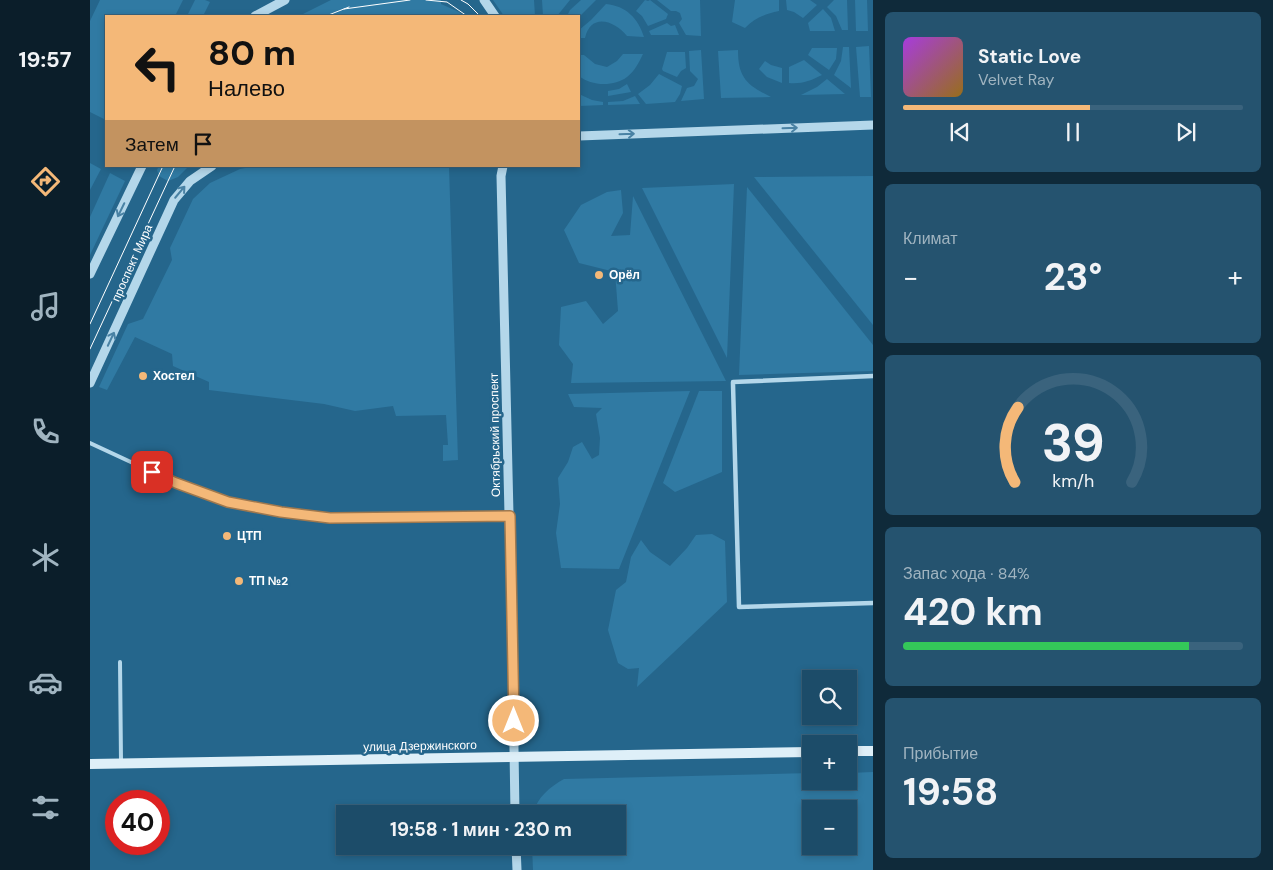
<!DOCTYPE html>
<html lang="ru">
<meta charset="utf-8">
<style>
:root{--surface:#1c4c69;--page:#25536f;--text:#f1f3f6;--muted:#a0b4c0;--line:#3a637d;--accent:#f4b878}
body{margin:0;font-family:"DM Sans",sans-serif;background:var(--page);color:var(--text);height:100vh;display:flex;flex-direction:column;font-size:19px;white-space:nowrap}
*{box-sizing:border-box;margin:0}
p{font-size:16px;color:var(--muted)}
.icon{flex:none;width:28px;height:28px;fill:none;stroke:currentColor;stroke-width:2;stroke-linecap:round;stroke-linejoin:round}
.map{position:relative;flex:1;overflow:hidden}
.sheet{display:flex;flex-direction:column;gap:12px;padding:12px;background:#0f2a3a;width:400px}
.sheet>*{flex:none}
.banner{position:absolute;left:15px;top:15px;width:475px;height:152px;border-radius:0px;box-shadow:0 2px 8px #0003,0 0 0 1px var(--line);background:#f4b878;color:#111;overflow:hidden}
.buttons{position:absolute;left:712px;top:670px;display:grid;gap:10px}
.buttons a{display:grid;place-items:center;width:55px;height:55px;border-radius:0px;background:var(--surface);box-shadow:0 2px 8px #0003,0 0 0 1px var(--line);font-size:25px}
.speed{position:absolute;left:15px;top:790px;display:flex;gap:10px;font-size:25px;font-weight:700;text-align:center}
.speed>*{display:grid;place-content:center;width:65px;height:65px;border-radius:50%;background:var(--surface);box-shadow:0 2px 8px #0003,0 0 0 1px var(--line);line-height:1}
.speed .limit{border:8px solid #d22;background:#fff;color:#111}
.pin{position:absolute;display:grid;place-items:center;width:42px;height:42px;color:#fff;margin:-21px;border-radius:10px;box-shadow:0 2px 8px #0006}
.me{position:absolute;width:55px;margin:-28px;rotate:0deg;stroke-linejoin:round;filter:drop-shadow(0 0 4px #0008)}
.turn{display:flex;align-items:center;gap:18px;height:105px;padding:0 20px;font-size:22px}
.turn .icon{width:65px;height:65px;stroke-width:2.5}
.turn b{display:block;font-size:35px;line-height:42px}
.then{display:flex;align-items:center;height:48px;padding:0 20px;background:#0003;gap:10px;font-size:19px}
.big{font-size:38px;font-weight:700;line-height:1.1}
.sheet .widget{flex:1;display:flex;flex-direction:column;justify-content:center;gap:8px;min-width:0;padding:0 18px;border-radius:8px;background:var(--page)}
.sheet .dial{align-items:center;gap:0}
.dial svg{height:130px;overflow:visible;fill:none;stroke:var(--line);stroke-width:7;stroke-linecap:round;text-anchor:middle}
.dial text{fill:var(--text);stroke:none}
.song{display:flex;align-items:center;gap:15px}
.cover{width:60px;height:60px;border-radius:8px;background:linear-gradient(135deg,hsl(280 70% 55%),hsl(40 70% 35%))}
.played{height:5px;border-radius:2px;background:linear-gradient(90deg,var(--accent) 55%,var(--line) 55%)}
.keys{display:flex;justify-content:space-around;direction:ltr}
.heat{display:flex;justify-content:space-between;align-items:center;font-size:28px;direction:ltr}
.charge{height:8px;border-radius:4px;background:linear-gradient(90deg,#34c759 84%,var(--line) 0)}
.trip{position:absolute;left:246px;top:805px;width:290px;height:50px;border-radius:0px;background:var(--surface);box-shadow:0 2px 8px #0003,0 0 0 1px var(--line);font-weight:700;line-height:50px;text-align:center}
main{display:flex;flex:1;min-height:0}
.tab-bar{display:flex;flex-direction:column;width:90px;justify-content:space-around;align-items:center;background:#0b1e2a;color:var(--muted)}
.tab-bar .icon{width:35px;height:35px}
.tab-bar .on{color:var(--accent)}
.tab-bar b{font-size:22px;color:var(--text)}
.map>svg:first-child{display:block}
.green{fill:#307aa3;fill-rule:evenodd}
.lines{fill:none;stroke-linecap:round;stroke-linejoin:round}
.service{stroke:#b4d7ea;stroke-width:4}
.pedestrian{stroke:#b4d7ea;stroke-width:4.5}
.tertiary{stroke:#b4d7ea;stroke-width:9}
.secondary{stroke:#deeff8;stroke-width:10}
.tram{stroke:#fff;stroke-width:1}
.oneway{stroke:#4982a4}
.route-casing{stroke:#9f784e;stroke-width:12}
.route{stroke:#f4b878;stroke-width:9}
.poi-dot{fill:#f4b878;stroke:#25668c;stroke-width:2}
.labels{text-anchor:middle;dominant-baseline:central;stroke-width:5;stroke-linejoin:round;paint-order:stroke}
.street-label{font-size:12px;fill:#fff;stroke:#25668c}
.poi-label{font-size:12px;font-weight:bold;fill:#fff;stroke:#25668c;text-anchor:start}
</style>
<main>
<nav class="tab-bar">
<b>19:57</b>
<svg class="icon on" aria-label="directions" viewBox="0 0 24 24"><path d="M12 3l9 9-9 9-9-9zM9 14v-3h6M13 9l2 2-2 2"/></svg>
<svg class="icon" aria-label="music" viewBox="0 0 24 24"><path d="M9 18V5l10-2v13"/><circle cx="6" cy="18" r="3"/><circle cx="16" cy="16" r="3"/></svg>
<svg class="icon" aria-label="phone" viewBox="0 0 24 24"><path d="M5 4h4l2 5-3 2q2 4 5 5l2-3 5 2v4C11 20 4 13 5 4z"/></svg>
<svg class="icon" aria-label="climate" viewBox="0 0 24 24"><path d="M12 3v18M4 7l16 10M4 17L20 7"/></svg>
<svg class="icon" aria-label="car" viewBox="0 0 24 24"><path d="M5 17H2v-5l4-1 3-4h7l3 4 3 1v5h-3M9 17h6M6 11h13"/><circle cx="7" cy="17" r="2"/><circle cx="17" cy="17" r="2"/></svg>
<svg class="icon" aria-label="filters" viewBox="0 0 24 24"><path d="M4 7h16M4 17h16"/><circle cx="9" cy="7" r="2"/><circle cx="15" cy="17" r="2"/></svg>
</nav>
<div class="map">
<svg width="783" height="870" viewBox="0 0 783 870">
<rect width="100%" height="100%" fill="#25668c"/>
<g class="green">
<path d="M10,0H93L85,16H16V120L0,112V21Z"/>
<path d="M105,0H115L120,2L113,16H97Z"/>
<path d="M241,0H351V4L369,12L374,16H209Z"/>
<path d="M403,0H444L445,16H414Z"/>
<path d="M452,0H480L467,16H453Z"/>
<path d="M491,0H506L489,17L477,16L480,10Z"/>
<path d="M555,0L558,1L560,0L578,14L576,19L558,26L552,16L546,11Z"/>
<path d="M567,0H610L611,36L596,35L589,23L592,19L590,13L586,11H581Z"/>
<path d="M645,0H689V11C675,14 665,18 655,28L642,22Z"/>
<path d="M696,0H720L727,5L713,18L704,12L697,10Z"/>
<path d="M744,0H757L758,30H752L746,16L737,7Z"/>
<path d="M765,0H777L778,31H766Z"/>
<path d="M516,4C536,6 548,18 554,37L537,36C525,21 501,12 495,38H489V30L501,20Z"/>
<path d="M733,9L741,18L745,31H720L718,23Z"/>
<path d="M577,23L581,26L585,25L589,35H561L559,31Z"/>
<path d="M779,46L781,97H770L766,47Z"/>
<path d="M753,47H759L761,88L744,75L751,61Z"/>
<path d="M722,48H747L746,59L739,70L718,55Z"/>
<path d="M611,50L614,99L591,101L597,88L604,86L608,79L600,71L599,51Z"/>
<path d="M648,50C648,78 657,85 681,97L631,98L628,51Z"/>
<path d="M577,52H595L596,68L591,71L587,77L573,71L572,69Z"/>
<path d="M533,54H553C549,62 545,71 537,77C524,87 501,86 489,76V55H494L505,64L517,67L527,61Z"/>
<path d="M714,60L732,75C720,81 712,84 699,83V67Z"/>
<path d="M675,61L681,65L692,68V83L677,77L669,69Z"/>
<path d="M569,74L592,86L590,94L585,102L556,104L548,94L560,85Z"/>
<path d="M737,79L755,94L711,95L727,87Z"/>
<path d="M537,84L541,92L518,96V91L529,89Z"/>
<path d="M489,94L502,100L513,102V105L489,106Z"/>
<path d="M545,96L550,104L518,105V102L533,101Z"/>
<path d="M0,163L11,169L0,190Z"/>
<path d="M69,166H99L88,177L78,181L69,176L67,170Z"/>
<path d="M166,166H359L368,460L353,461V445H358L356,415L306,416L303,406L265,411L234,404L119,390V382L83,366L82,354L45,337L17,390L9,387L38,324L53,319L82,260L80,248L103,199L120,183L150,169Z"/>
<path d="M20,173L35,181L0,255V217Z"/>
<path d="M783,176V325L664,177Z"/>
<path d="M644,184L637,358L552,188Z"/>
<path d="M657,187L783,345V371L649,375Z"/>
<path d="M531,190L533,213L521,236L540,235L543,196L636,381L481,383L483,364L469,345L471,307L496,301L513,324L528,311L525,272L489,263L474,230L491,205L517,192Z"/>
<path d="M600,391L529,569L471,568L466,533L470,504L468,478L478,462L483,447L492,442L502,459L509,455L510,438L506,414L512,408L484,407L478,394Z"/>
<path d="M609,391H632V472L585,492L573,483Z"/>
<path d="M622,534L635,541L637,602L547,687L549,668L538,669L528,663L518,630L526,590L536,582L541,557L551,540L560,552L580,566L597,548L606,535Z"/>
<path d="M783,772V870H443L442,846H528V814H443C447,797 460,787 474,779L721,773V781H759V773ZM721,809H759V846H721Z"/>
</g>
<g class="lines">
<g class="service">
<path d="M0,443L86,483L138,502L191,512L239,518L420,516"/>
<path d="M30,662L31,761"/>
</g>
<path class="pedestrian" d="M783,376L643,382V384L649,607L783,603"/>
<g class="tertiary">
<path d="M394,0L405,16"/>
<path d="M165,16L195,0"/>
<path d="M489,136L783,125"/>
<path d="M413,166L411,176L423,684L425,814"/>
<path d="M0,274L52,166"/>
<path d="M0,383L84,200L100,181L122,166"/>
<path d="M426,846L427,870"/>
</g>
<g class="secondary">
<path d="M759,751H783"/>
<path d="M0,764L721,752"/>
</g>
<g class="tram">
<path d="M336,0L357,2L377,16"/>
<path d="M371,0L378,4L390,16"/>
<path d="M254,9L320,0"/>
<path d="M236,16L259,7"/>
<path d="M0,324L73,166"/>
<path d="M0,349L85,166"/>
</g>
</g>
<defs><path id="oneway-shaft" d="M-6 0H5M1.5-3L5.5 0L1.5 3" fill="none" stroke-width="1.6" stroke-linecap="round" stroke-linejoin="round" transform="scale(1.25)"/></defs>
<g class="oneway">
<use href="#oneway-shaft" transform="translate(700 128) rotate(-2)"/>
<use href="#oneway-shaft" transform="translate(537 134) rotate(-2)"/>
<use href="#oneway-shaft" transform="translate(90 192) rotate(-50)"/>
<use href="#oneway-shaft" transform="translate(31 210) rotate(116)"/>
<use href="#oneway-shaft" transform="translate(21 339) rotate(-65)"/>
</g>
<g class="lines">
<g class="route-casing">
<path id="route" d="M62,472L86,483L138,502L191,512L240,518L420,516L424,721"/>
</g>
<use href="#route" class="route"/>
</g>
<g class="poi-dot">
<circle cx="509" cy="275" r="5"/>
<circle cx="53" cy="376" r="5"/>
<circle cx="137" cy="536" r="5"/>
<circle cx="149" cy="581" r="5"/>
</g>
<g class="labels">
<g class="street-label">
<text transform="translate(42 263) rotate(-66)">проспект Мира</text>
<text transform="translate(405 435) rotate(-91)">Октябрьский проспект</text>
<text transform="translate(330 746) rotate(-1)">улица Дзержинского</text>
</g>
<g class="poi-label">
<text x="519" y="275">Орёл</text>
<text x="63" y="376">Хостел</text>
<text x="147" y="536">ЦТП</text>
<text x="159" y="581">ТП №2</text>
</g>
</g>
</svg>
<div class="buttons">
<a><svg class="icon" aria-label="search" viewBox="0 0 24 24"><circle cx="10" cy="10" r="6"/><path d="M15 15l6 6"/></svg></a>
<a>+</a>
<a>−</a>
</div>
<div class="speed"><div class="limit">40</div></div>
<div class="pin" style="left:62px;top:472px;background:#d93025"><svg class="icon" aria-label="arrive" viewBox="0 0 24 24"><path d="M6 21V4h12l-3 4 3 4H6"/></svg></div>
<svg class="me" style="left:424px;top:721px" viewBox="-20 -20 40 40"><circle r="17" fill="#f4b878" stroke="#fff" stroke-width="3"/><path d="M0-11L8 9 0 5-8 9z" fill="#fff"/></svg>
<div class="trip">19:58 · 1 мин · 230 m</div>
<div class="banner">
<div class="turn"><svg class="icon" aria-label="left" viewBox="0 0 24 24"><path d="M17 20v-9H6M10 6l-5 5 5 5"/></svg><div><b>80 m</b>Налево</div></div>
<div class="then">Затем<svg class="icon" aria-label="arrive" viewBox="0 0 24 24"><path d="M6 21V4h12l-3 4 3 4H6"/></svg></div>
</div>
</div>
<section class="sheet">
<div class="widget">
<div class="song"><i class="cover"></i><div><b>Static Love</b><p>Velvet Ray</p></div></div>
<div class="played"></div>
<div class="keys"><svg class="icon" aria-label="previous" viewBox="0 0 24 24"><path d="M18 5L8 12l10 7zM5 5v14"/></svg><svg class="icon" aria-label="pause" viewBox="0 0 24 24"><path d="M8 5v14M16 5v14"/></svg><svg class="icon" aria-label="next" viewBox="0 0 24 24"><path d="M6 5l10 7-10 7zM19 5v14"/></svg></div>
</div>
<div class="widget"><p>Климат</p>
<div class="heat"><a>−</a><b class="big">23°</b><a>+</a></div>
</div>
<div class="widget dial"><svg viewBox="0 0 100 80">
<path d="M14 69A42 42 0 1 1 86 69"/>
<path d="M14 69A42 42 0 0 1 16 23" stroke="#f4b878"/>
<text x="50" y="56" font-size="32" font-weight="700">39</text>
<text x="50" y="72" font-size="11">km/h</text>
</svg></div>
<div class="widget"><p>Запас хода · 84%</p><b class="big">420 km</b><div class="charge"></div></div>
<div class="widget"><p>Прибытие</p><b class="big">19:58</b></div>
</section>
</main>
